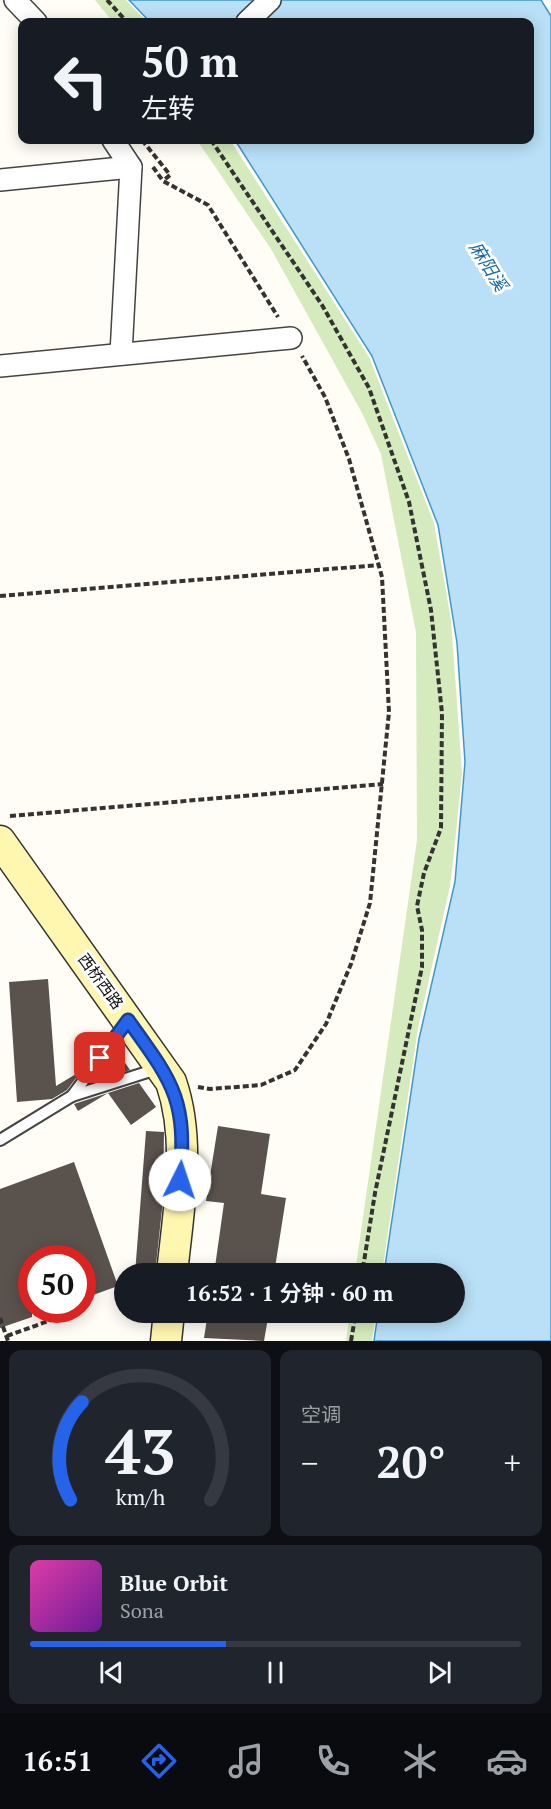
<!DOCTYPE html>
<html lang="zh">
<meta charset="utf-8">
<style>
:root{--surface:#171b24;--page:#20242c;--text:#f1f3f6;--muted:#9ea1a6;--line:#363941;--accent:#2563eb}
body{margin:0;font-family:"PT Serif","Noto Sans SC",serif;background:var(--page);color:var(--text);height:100vh;display:flex;flex-direction:column;font-size:22px;white-space:nowrap}
*{box-sizing:border-box;margin:0}
p{font-size:20px;color:var(--muted)}
.icon{flex:none;width:33px;height:33px;fill:none;stroke:currentColor;stroke-width:2;stroke-linecap:round;stroke-linejoin:round}
.map{position:relative;height:1341px;overflow:hidden}
.drawer{display:flex;flex-direction:column;gap:9px;padding:9px;background:#0d0f14;flex:1}
.drawer>*{flex:none}
.hud{position:absolute;left:18px;top:18px;width:516px;height:126px;border-radius:12px;box-shadow:0 3px 15px #0003;background:#171b24;color:var(--text);overflow:hidden}
.speed{position:absolute;left:18px;top:1245px;display:flex;gap:12px;font-size:30px;font-weight:700;text-align:center}
.speed>*{display:grid;place-content:center;width:78px;height:78px;border-radius:50%;background:var(--surface);box-shadow:0 3px 15px #0003;line-height:1}
.speed .limit{border:9px solid #d22;background:#fff;color:#111}
.pin{position:absolute;display:grid;place-items:center;width:51px;height:51px;color:#fff;margin:-26px;border-radius:12px;box-shadow:0 3px 9px #0006}
.me{position:absolute;width:66px;margin:-33px;rotate:4deg;stroke-linejoin:round;filter:drop-shadow(0 0 4px #0008)}
.turn{display:flex;align-items:center;gap:21px;height:126px;padding:0 24px;font-size:27px}
.turn .icon{width:78px;height:78px;stroke-width:2.5}
.turn b{display:block;font-size:42px;line-height:51px}
.big{font-size:45px;font-weight:600;line-height:1.1}
.drawer .card{flex:1;display:flex;flex-direction:column;justify-content:center;gap:9px;min-width:0;padding:0 21px;border-radius:12px;background:var(--page)}
.drawer .dial{align-items:center;gap:0}
.dial svg{height:156px;overflow:visible;fill:none;stroke:var(--line);stroke-width:7;stroke-linecap:round;text-anchor:middle}
.dial text{fill:var(--text);stroke:none}
.song{display:flex;align-items:center;gap:18px}
.cover{width:72px;height:72px;border-radius:9px;background:linear-gradient(135deg,hsl(320 70% 55%),hsl(280 70% 35%))}
.played{height:6px;border-radius:3px;background:linear-gradient(90deg,var(--accent) 40%,var(--line) 40%)}
.keys{display:flex;justify-content:space-around;direction:ltr}
.heat{display:flex;justify-content:space-between;align-items:center;font-size:33px;direction:ltr}
.drawer .tiles{flex:1;display:grid;gap:9px;grid-template-columns:1fr 1fr}
.card:last-child{grid-column:span 2}
.trip{position:absolute;left:114px;top:1263px;width:351px;height:60px;border-radius:30px;background:var(--surface);box-shadow:0 3px 15px #0003;font-weight:600;line-height:60px;text-align:center}
.dock{display:flex;height:96px;justify-content:space-around;align-items:center;background:#090b0e;color:var(--muted)}
.dock .icon{width:42px;height:42px}
.dock .active{color:var(--accent)}
.dock b{font-size:27px;color:var(--text)}
.map>svg:first-child{display:block}
.green{fill:#d5ebbd}
.water{fill:#b9e0f7;stroke:#3f96cf;stroke-width:1.5}
.building{fill:#5a524d}
.lines{fill:none;stroke-linecap:round;stroke-linejoin:round}
.lane-casing{stroke:#444;stroke-width:14}
.street-casing{stroke:#444;stroke-width:24}
.secondary-casing{stroke:#333;stroke-width:33}
.path{stroke:#333;stroke-width:4;stroke-dasharray:6 3;stroke-linecap:butt}
.lane{stroke:#fff;stroke-width:10}
.street{stroke:#fff;stroke-width:21}
.secondary{stroke:#fff6b0;stroke-width:30}
.route-casing{stroke:#184099;stroke-width:15}
.route{stroke:#2563eb;stroke-width:10}
.labels{text-anchor:middle;dominant-baseline:central;stroke-width:6;stroke-linejoin:round;paint-order:stroke}
.street-label{font-size:16px;fill:#111;stroke:#fff}
.water-label{font-size:18px;font-style:italic;fill:#1768a6;stroke:#fff}
</style>
<div class="map">
<svg width="551" height="1341" viewBox="0 0 551 1341">
<rect width="100%" height="100%" fill="#fffdf5"/>
<g class="green">
<path d="M95,0H126L147,22H113Z"/>
<path d="M197,140H230L369,357L434,523L451,620L462,773L454,852L450,886L418,1028L382,1273H355L417,840L416,632L381,454L362,413L271,249Z"/>
<path d="M350,1313H376L372,1341H346Z"/>
</g>
<path class="water" d="M129,0H541L551,16V1341H374L378,1313L454,1312V1274L384,1273L419,1039L455,882L465,762L457,643L438,525L372,356L235,140H530V22H150Z"/>
<g class="building">
<path d="M48,979L56,1086L81,1071L67,1090L52,1099L17,1102L9,982Z"/>
<path d="M121,1057L130,1070L92,1082L98,1073Z"/>
<path d="M139,1083L156,1107L131,1125L108,1093L78,1111L74,1104Z"/>
<path d="M218,1126L270,1134L261,1194L286,1198L274,1274H214L224,1203L206,1201Z"/>
<path d="M146,1131L164,1132L163,1200L155,1274H135Z"/>
<path d="M74,1162L118,1286L82,1299V1258H32V1317L0,1328V1189Z"/>
<path d="M208,1312H269L264,1341L204,1338Z"/>
</g>
<g class="lines">
<g class="lane-casing">
<g id="lane">
<path d="M72,1096L160,1068"/>
<path d="M0,1140L72,1096L126,1023"/>
</g>
</g>
<g class="street-casing">
<g id="street">
<path d="M15,0L36,22"/>
<path d="M247,22L270,0"/>
<path d="M113,140L131,167L121,354"/>
<path d="M0,180L131,167"/>
<path d="M0,366L291,338"/>
</g>
</g>
<g class="secondary-casing">
<g id="secondary">
<path d="M0,841L171,1082C192,1143 178,1211 172,1274"/>
<path d="M166,1341L169,1312"/>
</g>
</g>
<g class="path">
<path d="M107,0L127,22"/>
<path d="M142,140L170,175L163,181"/>
<path d="M211,140L322,305L369,388L409,502L431,610L442,713L441,828L424,873L417,906L422,930V967L375,1193L362,1274"/>
<path d="M153,167L163,181L208,205L278,317"/>
<path d="M0,596L379,565"/>
<path d="M10,816L383,784"/>
<path d="M198,1087L210,1089L261,1085L295,1070L326,1024L351,964L370,903L389,712L382,577L349,459L325,397L302,356"/>
<path d="M0,1318L8,1341"/>
<path d="M7,1336L65,1315L63,1310"/>
<path d="M351,1341L356,1312"/>
</g>
<use href="#lane" class="lane"/>
<use href="#street" class="street"/>
<use href="#secondary" class="secondary"/>
</g>
<g class="lines">
<g class="route-casing">
<path id="route" d="M100,1058L128,1020C174,1084 187,1099 180,1180"/>
</g>
<use href="#route" class="route"/>
</g>
<g class="labels">
<g class="street-label">
<text transform="translate(101 981) rotate(54)">西桥西路</text>
</g>
<g class="water-label">
<text transform="translate(489 266) rotate(58)">麻阳溪</text>
</g>
</g>
</svg>
<div class="speed"><div class="limit">50</div></div>
<div class="pin" style="left:100px;top:1058px;background:#d93025"><svg class="icon" aria-label="arrive" viewBox="0 0 24 24"><path d="M6 21V4h12l-3 4 3 4H6"/></svg></div>
<svg class="me" style="left:180px;top:1180px" viewBox="-20 -20 40 40"><circle r="19" fill="#fff"/><path d="M0-13L10 11 0 6-10 11z" fill="#2563eb"/></svg>
<div class="trip">16:52 · 1 分钟 · 60 m</div>
<div class="hud">
<div class="turn"><svg class="icon" aria-label="left" viewBox="0 0 24 24"><path d="M17 20v-9H6M10 6l-5 5 5 5"/></svg><div><b>50 m</b>左转</div></div>
</div>
</div>
<section class="drawer">
<div class="tiles">
<div class="card dial"><svg viewBox="0 0 100 80">
<path d="M14 69A42 42 0 1 1 86 69"/>
<path d="M14 69A42 42 0 0 1 20 19" stroke="#2563eb"/>
<text x="50" y="56" font-size="32" font-weight="700">43</text>
<text x="50" y="72" font-size="11">km/h</text>
</svg></div>
<div class="card"><p>空调</p>
<div class="heat"><a>−</a><b class="big">20°</b><a>+</a></div>
</div>
<div class="card">
<div class="song"><i class="cover"></i><div><b>Blue Orbit</b><p>Sona</p></div></div>
<div class="played"></div>
<div class="keys"><svg class="icon" aria-label="previous" viewBox="0 0 24 24"><path d="M18 5L8 12l10 7zM5 5v14"/></svg><svg class="icon" aria-label="pause" viewBox="0 0 24 24"><path d="M8 5v14M16 5v14"/></svg><svg class="icon" aria-label="next" viewBox="0 0 24 24"><path d="M6 5l10 7-10 7zM19 5v14"/></svg></div>
</div>
</div>
</section>
<nav class="dock">
<b>16:51</b>
<svg class="icon active" aria-label="directions" viewBox="0 0 24 24"><path d="M12 3l9 9-9 9-9-9zM9 14v-3h6M13 9l2 2-2 2"/></svg>
<svg class="icon" aria-label="music" viewBox="0 0 24 24"><path d="M9 18V5l10-2v13"/><circle cx="6" cy="18" r="3"/><circle cx="16" cy="16" r="3"/></svg>
<svg class="icon" aria-label="phone" viewBox="0 0 24 24"><path d="M5 4h4l2 5-3 2q2 4 5 5l2-3 5 2v4C11 20 4 13 5 4z"/></svg>
<svg class="icon" aria-label="climate" viewBox="0 0 24 24"><path d="M12 3v18M4 7l16 10M4 17L20 7"/></svg>
<svg class="icon" aria-label="car" viewBox="0 0 24 24"><path d="M5 17H2v-5l4-1 3-4h7l3 4 3 1v5h-3M9 17h6M6 11h13"/><circle cx="7" cy="17" r="2"/><circle cx="17" cy="17" r="2"/></svg>
</nav>
